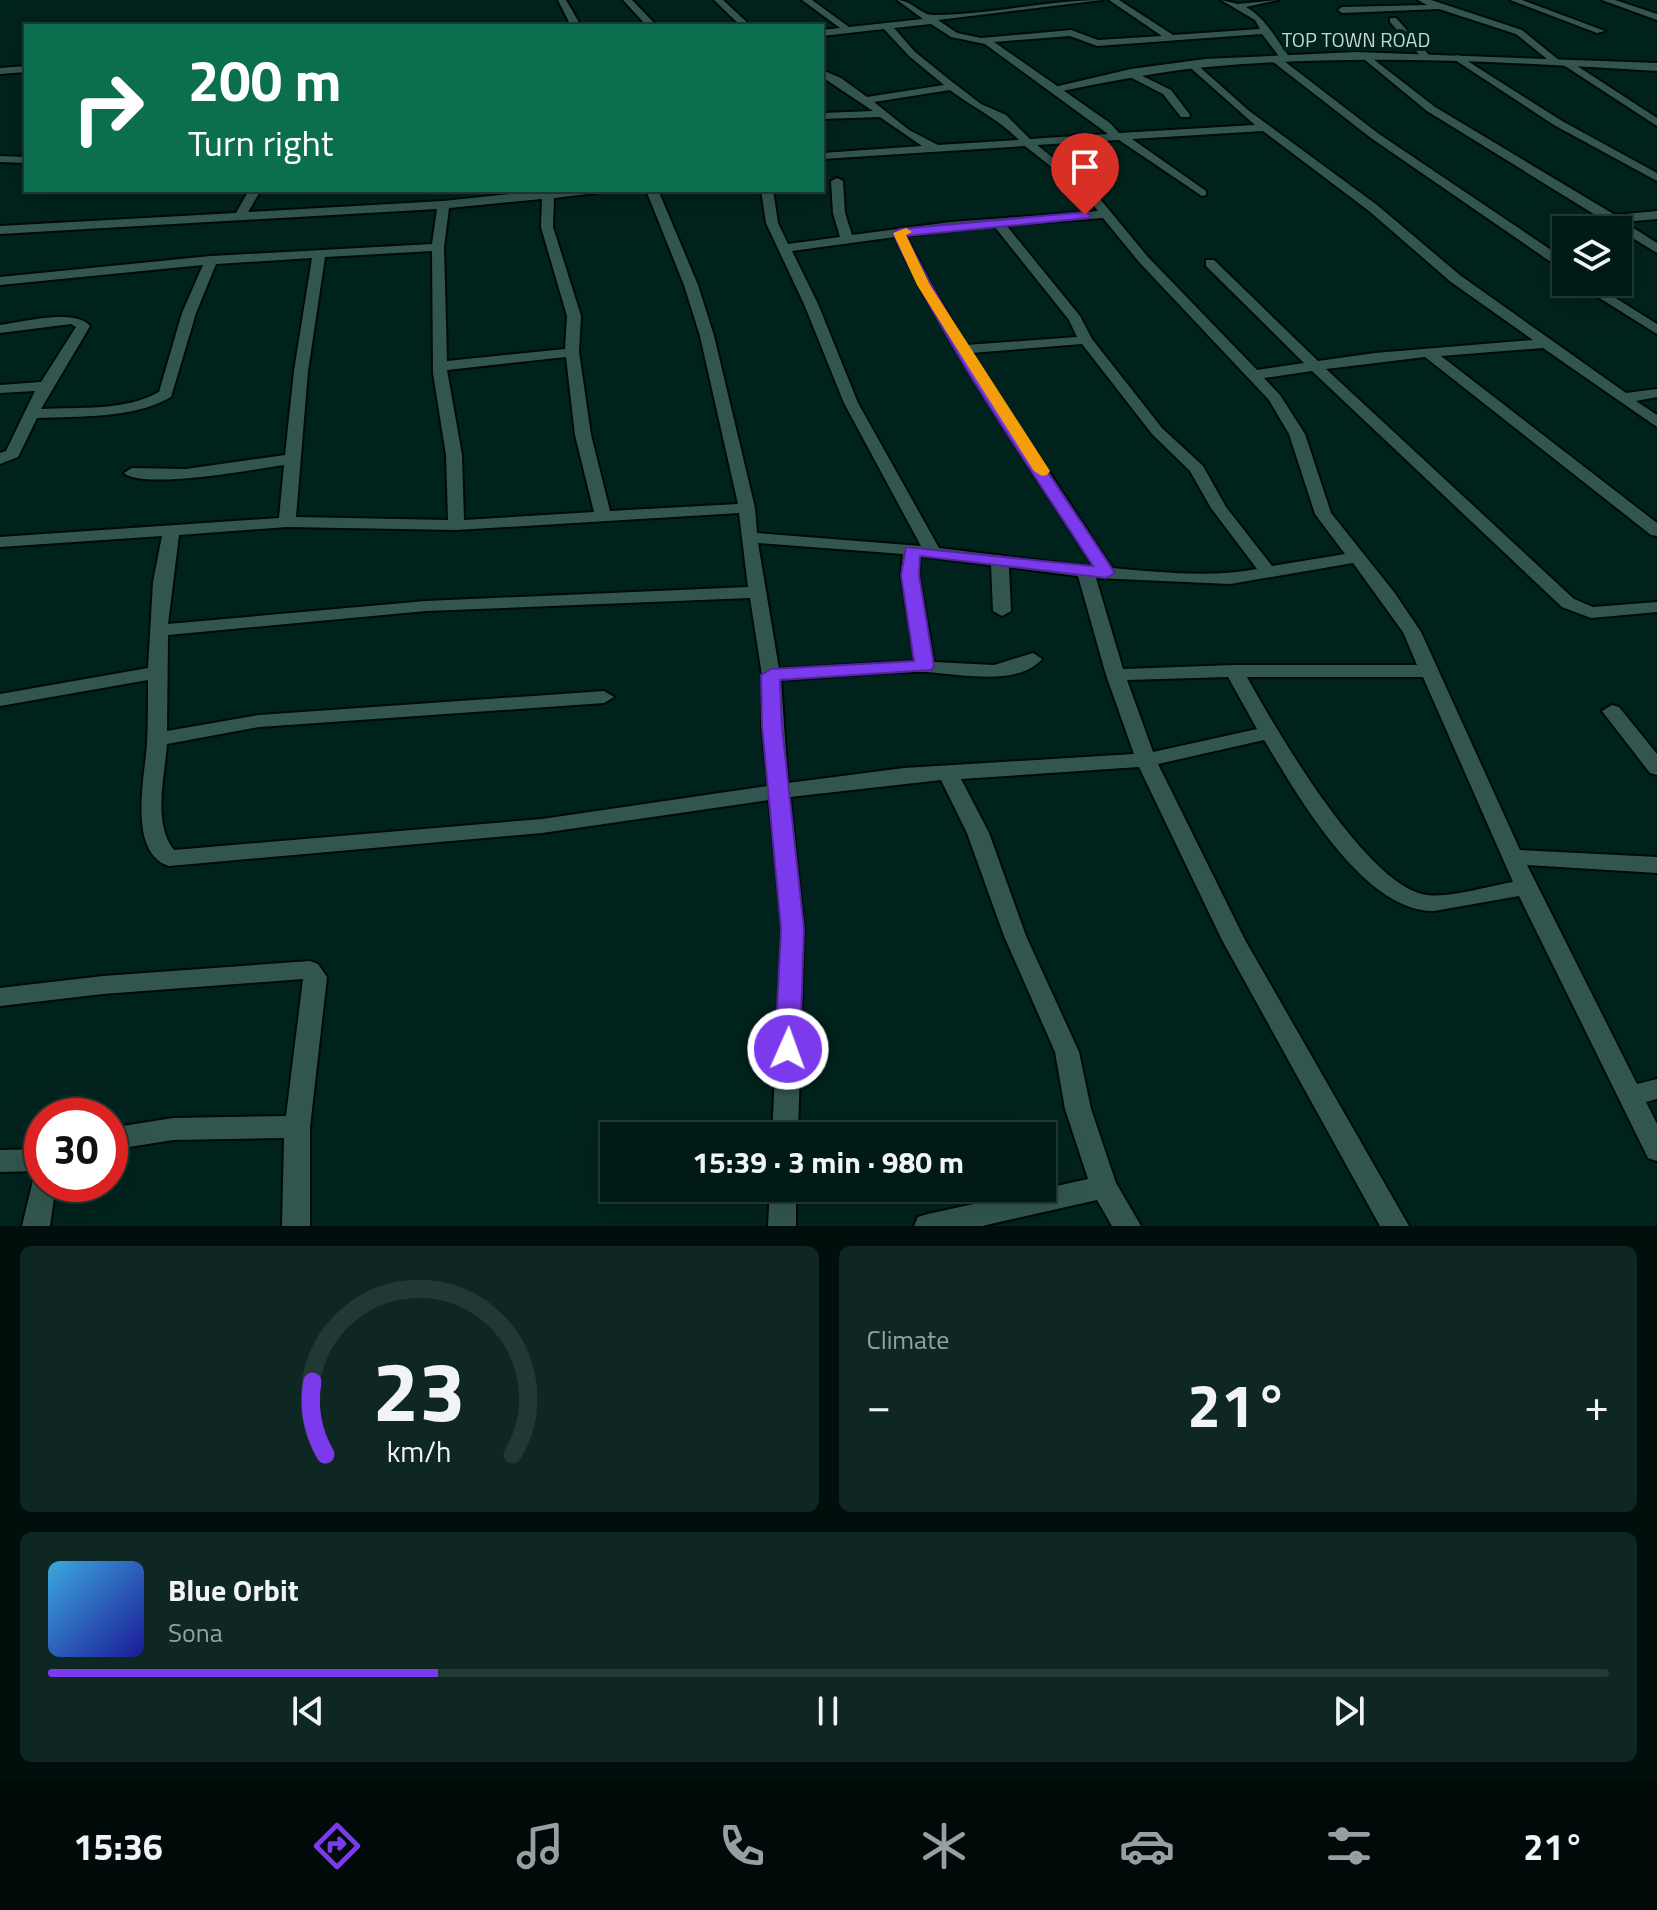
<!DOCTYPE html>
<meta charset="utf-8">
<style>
:root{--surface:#001a16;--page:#0e2723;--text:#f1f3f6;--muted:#95a1a1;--line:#223835;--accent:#7c3aed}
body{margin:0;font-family:"Titillium Web",sans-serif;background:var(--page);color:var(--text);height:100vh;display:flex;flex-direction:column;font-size:30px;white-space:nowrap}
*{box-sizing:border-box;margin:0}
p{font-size:26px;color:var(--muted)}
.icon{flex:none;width:44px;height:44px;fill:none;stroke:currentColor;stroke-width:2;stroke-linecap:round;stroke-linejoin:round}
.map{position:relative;height:1226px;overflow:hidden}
.drawer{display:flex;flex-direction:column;gap:20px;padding:20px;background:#000e0c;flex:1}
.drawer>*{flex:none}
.banner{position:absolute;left:24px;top:24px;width:800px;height:168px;border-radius:0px;box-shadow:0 8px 32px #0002,0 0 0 2px var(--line);background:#0b6e4f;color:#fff;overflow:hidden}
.fabs{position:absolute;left:1552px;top:216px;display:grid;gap:16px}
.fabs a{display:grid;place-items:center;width:80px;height:80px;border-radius:0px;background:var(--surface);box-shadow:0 8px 32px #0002,0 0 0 2px var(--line);font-size:40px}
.speed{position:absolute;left:24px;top:1098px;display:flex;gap:16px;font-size:40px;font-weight:700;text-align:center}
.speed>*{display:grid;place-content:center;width:104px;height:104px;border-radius:50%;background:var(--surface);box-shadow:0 8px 32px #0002,0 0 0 2px var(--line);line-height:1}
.speed .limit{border:12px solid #d22;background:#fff;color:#111}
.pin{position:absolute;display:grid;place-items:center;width:68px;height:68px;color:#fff;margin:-82px -34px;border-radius:50% 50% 50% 0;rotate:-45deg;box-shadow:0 0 8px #0007}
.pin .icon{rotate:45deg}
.me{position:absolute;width:88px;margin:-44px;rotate:2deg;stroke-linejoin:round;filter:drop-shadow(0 0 6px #0008)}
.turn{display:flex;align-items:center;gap:28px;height:168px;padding:0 32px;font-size:36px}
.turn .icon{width:104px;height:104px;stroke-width:2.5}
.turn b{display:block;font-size:56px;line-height:68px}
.big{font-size:60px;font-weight:700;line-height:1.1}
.drawer .widget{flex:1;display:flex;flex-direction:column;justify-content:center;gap:12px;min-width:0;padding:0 28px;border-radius:12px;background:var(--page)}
.drawer .dial{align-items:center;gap:0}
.dial svg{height:208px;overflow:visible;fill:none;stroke:var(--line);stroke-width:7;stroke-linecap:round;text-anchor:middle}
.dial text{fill:var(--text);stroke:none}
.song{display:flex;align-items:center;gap:24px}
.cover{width:96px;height:96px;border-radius:12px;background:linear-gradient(135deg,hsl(200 70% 55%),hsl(240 70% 35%))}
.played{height:8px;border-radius:4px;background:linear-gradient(90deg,var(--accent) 25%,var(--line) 25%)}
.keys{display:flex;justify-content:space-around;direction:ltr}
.heat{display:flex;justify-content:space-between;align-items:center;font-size:44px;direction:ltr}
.drawer .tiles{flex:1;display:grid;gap:20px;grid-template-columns:1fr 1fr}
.widget:last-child{grid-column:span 2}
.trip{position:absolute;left:600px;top:1122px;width:456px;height:80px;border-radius:0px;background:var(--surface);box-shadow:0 8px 32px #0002,0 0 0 2px var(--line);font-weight:700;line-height:80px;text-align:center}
.menu{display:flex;height:128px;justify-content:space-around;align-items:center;background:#000a09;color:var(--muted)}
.menu .icon{width:56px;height:56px}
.menu .selected{color:var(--accent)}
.menu b{font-size:36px;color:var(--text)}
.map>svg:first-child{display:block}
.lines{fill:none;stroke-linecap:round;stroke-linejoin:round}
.street-casing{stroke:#000a07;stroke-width:4}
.secondary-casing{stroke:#000a07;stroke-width:4}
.street{fill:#32564f;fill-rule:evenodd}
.secondary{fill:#32564f;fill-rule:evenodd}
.route{fill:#7c3aed;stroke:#51269a;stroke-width:2}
.slow{fill:#f59e0b}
.labels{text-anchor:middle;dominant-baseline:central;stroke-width:8;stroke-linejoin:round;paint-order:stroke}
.far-street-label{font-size:20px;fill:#c5d8d4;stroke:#00221d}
</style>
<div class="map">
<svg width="1657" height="1226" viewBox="0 0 1657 1226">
<rect width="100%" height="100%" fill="#00221d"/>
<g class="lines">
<g class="street-casing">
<g id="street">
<path d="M558,0H566L581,26H571Z"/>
<path d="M623,0H632L657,26H647Z"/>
<path d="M714,0H723L751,26H741Z"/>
<path d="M802,0H812L849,27L923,19L897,0C912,0 921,16 935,15C991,15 1046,0 1102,0L938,20L957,33L981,38L1071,30L1098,40L1162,36L1109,0H1119L1173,35L1260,29L1255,20L1221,0L1238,4L1278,0L1246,7C1267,19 1276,40 1291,59L1284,61L1379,134L1566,260V270L1561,269L1371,138L1272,61V57L1281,59L1262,34L1097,46L1070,36L994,42L1110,123L1119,133L1255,125L1185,63L1193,61L1248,110L1377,205L1461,276L1626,393L1657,389V397L1636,401L1657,415V427L1543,348L1441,356L1657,523V536L1651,535L1425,357L1326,369L1574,599L1593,607L1657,602V612L1591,618L1562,607L1312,371L1264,378L1280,395L1305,434L1331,513L1394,592L1421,632L1520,850L1657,857V873L1527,865L1637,1084L1657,1079V1099L1646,1102L1657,1124V1161L1648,1158L1519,896L1434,911C1363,912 1297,794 1264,740L1158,764L1245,940L1409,1226H1380L1222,940L1139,767L961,779L989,833L1026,936L1079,1052L1091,1109L1116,1183L1141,1226H1112L1097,1200L982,1226H914L918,1217L928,1214L1088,1179L1065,1109L1055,1052L1004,936L967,833L941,780L790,797L804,929L798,1136H772L782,929L769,800L542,833L169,866C127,853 145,775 147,744C148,722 148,701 148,680L0,706V694L148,668L153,582L162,536L0,547V537L279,518L284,465C256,469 143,490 124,473L132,468L186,469L285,455L294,371L312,258L216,264L196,313L171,397C133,419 80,416 37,418L18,457L0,464V453L6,451L35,391L0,393V385L41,382L76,327L71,324L0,333V325C23,322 75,308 90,326L41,409C79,407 126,411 159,392L182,313L203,265L0,285V277L211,256L432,244L437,209L0,234V226L236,213L249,190H261L248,212L443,201L548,190H602L596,193L554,198L553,227L581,316L579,352L591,435L610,511L738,504L700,336L684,285L646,190H658L698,285L714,336L755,508L757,533L921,546L844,403L804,304L766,223L761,190H773L778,223L788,244L840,237L833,213L831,181L837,178L843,181L845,213L852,235L951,222L1098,211L1083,192L1025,146L822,159V153L922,146L880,117L822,119V113L873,111L822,77V70L841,78L867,97L944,85L909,56L884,29L822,36V30L840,28ZM931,24L951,37L985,44L1108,134L1030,139L1006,115L981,104L951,81L915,52L894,28ZM950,90C975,109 996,117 1019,140L938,145L909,130L874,102ZM1263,131L1369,211L1451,282L1533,340L1375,353L1318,361L1214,260H1206V266L1304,363L1257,370L1147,256L1091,188L1037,145L1119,140L1202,196L1206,195V191L1132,139ZM542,199L541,227L567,316L565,349L447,361L444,247L449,208ZM1103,218L1139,262L1269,400L1289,434L1315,514L1345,554L1272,566L1226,507L1203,466L1162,428L1092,339L1080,316L1006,225ZM994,226L1069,320L1077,337L966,345L931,285L906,236ZM895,237C950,353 1025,459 1094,567L939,548L858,403L818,304L792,251ZM432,251L433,373L446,455L448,520L296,517L308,371L325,257ZM1082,344L1152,434L1190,471L1211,508L1257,569C1209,578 1160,572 1112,568L971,353ZM566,357L575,435L594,512L464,520L462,455L447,370ZM739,513L748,587L426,601L168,624L179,535L287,527L456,530ZM758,543L903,554L901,575L915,661L779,669ZM920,556L991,565L993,611L1002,616L1011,611L1009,567L1078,576L1106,675L1134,754L904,768L788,783L781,680C828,678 876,671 923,672C956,673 1017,688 1042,659L1033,653L994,665L934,662L919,575ZM1353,563L1403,632L1417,665H1234L1123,669L1096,578L1230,584ZM750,598L762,675V726L768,786L542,819L174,850C152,823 165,775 167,744L259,727L604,703L614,697L604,691L259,715L167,731L168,635L426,611ZM1228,677L1257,729L1153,752L1127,680ZM1247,677H1423L1513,882C1488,886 1445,900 1422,894C1363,879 1276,730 1247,677Z"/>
<path d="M1418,0H1431L1522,30L1560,61L1552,63L1516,34L1439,9L1342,13L1338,10L1342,7L1427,5Z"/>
<path d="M1510,0H1522L1605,31L1597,33Z"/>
<path d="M1602,0H1615L1657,14V20Z"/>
<path d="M1390,18H1396L1430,56V60H1424L1390,22Z"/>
<path d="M1368,55L1435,107L1615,215L1657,211V219L1624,222L1657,243V253L1427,111L1365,60V56Z"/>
<path d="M1458,55L1562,121L1657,173V181L1554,125L1455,60V56Z"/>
<path d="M1562,60H1568L1657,118V126L1562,64Z"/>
<path d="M26,66V72L0,74V68Z"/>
<path d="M1126,71H1132L1171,90L1190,115L1189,117H1181L1163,94L1126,75Z"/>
<path d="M0,156L26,157V163L0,162Z"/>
<path d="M1574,282H1590L1657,324V334Z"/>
<path d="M1612,705L1619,707L1657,754V775L1650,773L1602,711Z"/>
<path d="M310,961L318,964L327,977L310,1127V1226H282L284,1138L173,1140L110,1150V1128L173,1118L286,1116L303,979L103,994L0,1006V988L103,976Z"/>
<path d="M42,1149V1171L0,1172V1150Z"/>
<path d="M42,1173V1184H56L50,1226H22L34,1176Z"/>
<path d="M770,1188H796V1226H768Z"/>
</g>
</g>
<g class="secondary-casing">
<path id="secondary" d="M1356,52L1657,63V71C1507,62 1357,53 1207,67C1156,72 1107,82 1057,92L1050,88L1131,69L1205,59Z"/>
</g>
<use href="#street" class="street"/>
<use href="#secondary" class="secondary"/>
</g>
<path class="route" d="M1085,212L1091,215L1089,218L906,236C964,354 1043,463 1115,573L1106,578L920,556L919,575L934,666L931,670L780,680L782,726L804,929L800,1049L796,1056L788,1059L779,1056L775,1049L781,929L762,726L761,675L771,669L914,661L901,575L906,547L1093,566C1023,457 947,350 893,233L899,229Z"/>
<path class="slow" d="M906,228L912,232L906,235L930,285L1050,471L1047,475L1042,476L1034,471L917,285L893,233Z"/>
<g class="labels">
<g class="far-street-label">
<text x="1356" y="39">TOP TOWN ROAD</text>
</g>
</g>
</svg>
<div class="fabs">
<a><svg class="icon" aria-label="layers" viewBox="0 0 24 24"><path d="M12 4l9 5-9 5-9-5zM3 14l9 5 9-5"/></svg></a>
</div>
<div class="speed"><div class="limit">30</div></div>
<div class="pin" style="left:1085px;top:215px;background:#d93025"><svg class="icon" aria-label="arrive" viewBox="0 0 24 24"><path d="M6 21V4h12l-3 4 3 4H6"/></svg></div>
<svg class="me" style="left:788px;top:1049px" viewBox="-20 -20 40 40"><circle r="17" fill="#7c3aed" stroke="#fff" stroke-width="3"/><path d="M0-11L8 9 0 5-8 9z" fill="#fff"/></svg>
<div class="trip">15:39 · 3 min · 980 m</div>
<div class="banner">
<div class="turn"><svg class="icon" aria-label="right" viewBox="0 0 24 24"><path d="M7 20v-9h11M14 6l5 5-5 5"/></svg><div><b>200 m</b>Turn right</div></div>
</div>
</div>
<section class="drawer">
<div class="tiles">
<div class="widget dial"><svg viewBox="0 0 100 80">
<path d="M14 69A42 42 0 1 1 86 69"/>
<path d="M14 69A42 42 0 0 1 9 41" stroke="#7c3aed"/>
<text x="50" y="56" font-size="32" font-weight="700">23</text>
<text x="50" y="72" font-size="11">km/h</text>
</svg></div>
<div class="widget"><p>Climate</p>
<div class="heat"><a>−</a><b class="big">21°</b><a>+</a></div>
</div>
<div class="widget">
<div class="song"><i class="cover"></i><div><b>Blue Orbit</b><p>Sona</p></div></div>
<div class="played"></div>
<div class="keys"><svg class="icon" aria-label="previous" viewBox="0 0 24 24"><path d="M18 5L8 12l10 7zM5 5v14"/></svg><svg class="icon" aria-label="pause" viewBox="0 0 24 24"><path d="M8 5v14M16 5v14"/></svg><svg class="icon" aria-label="next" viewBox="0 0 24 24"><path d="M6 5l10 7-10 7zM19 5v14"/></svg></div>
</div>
</div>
</section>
<nav class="menu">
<b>15:36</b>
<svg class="icon selected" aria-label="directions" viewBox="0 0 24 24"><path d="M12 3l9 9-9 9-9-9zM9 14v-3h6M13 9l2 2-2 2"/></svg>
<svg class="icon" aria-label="music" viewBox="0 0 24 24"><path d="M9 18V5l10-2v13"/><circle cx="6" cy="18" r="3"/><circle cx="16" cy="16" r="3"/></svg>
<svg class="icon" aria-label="phone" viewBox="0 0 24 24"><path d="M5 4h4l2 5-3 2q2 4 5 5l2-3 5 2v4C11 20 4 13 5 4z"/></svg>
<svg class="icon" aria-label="climate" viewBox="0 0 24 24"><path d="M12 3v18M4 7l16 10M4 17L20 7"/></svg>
<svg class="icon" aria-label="car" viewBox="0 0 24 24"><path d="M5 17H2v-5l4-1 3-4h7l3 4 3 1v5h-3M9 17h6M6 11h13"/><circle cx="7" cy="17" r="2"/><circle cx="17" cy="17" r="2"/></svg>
<svg class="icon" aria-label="filters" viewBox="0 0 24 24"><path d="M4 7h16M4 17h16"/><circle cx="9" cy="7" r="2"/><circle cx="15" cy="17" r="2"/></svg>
<b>21°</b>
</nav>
